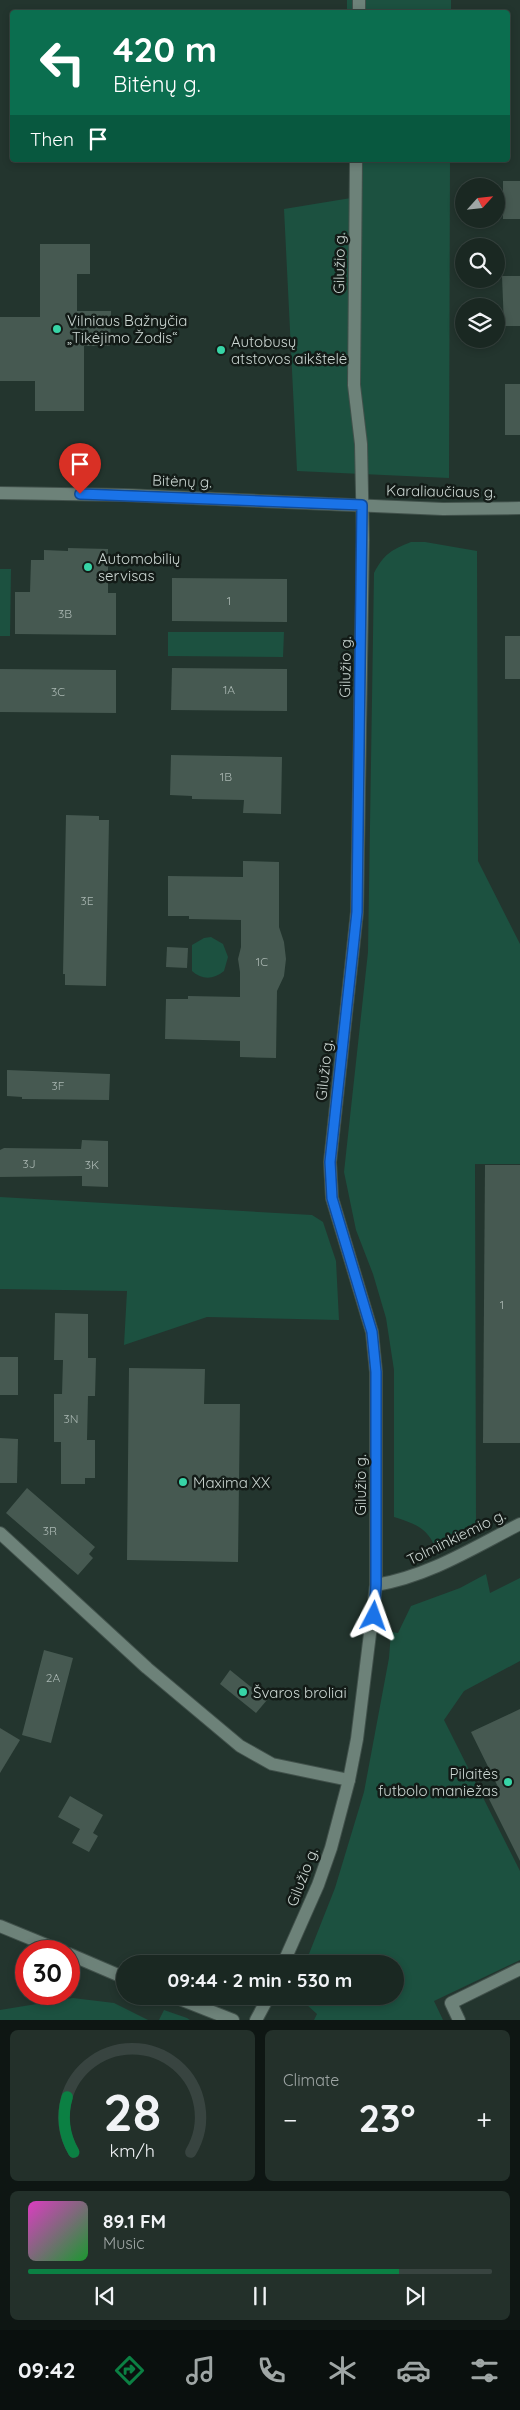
<!DOCTYPE html>
<meta charset="utf-8">
<style>
:root{--surface:#1a2822;--page:#23302a;--text:#f1f3f6;--muted:#9fa6a5;--line:#384440;--accent:#0b8043}
body{margin:0;font-family:Quicksand,sans-serif;background:var(--page);color:var(--text);height:100vh;display:flex;flex-direction:column;font-size:19px;white-space:nowrap}
*{box-sizing:border-box;margin:0}
p{font-size:16px;color:var(--muted)}
.icon{flex:none;width:28px;height:28px;fill:none;stroke:currentColor;stroke-width:2;stroke-linecap:round;stroke-linejoin:round}
.map{position:relative;height:2020px;overflow:hidden}
.sheet{display:flex;flex-direction:column;gap:10px;padding:10px;background:#0e1613;flex:1}
.sheet>*{flex:none}
.hud{position:absolute;left:10px;top:10px;width:500px;height:152px;border-radius:5px;box-shadow:0 2px 8px #0003,0 0 0 1px var(--line);background:#0b6e4f;color:#fff;overflow:hidden}
.needle{width:32px;rotate:63deg}
.tools{position:absolute;left:455px;top:178px;display:grid;gap:10px}
.tools a{display:grid;place-items:center;width:50px;height:50px;border-radius:50%;background:var(--surface);box-shadow:0 2px 8px #0003,0 0 0 1px var(--line);font-size:25px}
.speed{position:absolute;left:15px;top:1940px;display:flex;gap:10px;font-size:25px;font-weight:700;text-align:center}
.speed>*{display:grid;place-content:center;width:65px;height:65px;border-radius:50%;background:var(--surface);box-shadow:0 2px 8px #0003,0 0 0 1px var(--line);line-height:1}
.speed .limit{border:8px solid #d22;background:#fff;color:#111}
.pin{position:absolute;display:grid;place-items:center;width:42px;height:42px;color:#fff;margin:-51px -21px;border-radius:50% 50% 50% 0;rotate:-45deg;box-shadow:0 0 5px #0007}
.pin .icon{rotate:45deg}
.me{position:absolute;width:55px;margin:-28px;rotate:4deg;stroke-linejoin:round;filter:drop-shadow(0 0 4px #0008)}
.turn{display:flex;align-items:center;gap:18px;height:105px;padding:0 20px;font-size:22px}
.turn .icon{width:65px;height:65px;stroke-width:2.5}
.turn b{display:block;font-size:35px;line-height:42px}
.then{display:flex;align-items:center;height:48px;padding:0 20px;background:#0003;gap:10px;font-size:19px}
.big{font-size:38px;font-weight:700;line-height:1.1}
.sheet .tile{flex:1;display:flex;flex-direction:column;justify-content:center;gap:8px;min-width:0;padding:0 18px;border-radius:8px;background:var(--page)}
.sheet .dial{align-items:center;gap:0}
.dial svg{height:130px;overflow:visible;fill:none;stroke:var(--line);stroke-width:7;stroke-linecap:round;text-anchor:middle}
.dial text{fill:var(--text);stroke:none}
.song{display:flex;align-items:center;gap:15px}
.cover{width:60px;height:60px;border-radius:8px;background:linear-gradient(135deg,hsl(310 70% 55%),hsl(130 70% 35%))}
.played{height:5px;border-radius:2px;background:linear-gradient(90deg,var(--accent) 80%,var(--line) 80%)}
.keys{display:flex;justify-content:space-around;direction:ltr}
.heat{display:flex;justify-content:space-between;align-items:center;font-size:28px;direction:ltr}
.sheet .tiles{flex:1;display:grid;gap:10px;grid-template-columns:1fr 1fr}
.tile:last-child{grid-column:span 2}
.trip{position:absolute;left:116px;top:1955px;width:288px;height:50px;border-radius:25px;background:var(--surface);box-shadow:0 2px 8px #0003,0 0 0 1px var(--line);font-weight:700;line-height:50px;text-align:center}
.menu{display:flex;height:80px;justify-content:space-around;align-items:center;background:#0a100e;color:var(--muted)}
.menu .icon{width:35px;height:35px}
.menu .current{color:var(--accent)}
.menu b{font-size:22px;color:var(--text)}
.map>svg:first-child{display:block}
.green{fill:#1c5140}
.building{fill:#465951}
.lines{fill:none;stroke-linecap:round;stroke-linejoin:round}
.street-casing{stroke:#41514b;stroke-width:14}
.street{stroke:#6d8279;stroke-width:12}
.route-casing{stroke:#114b97;stroke-width:12}
.route{stroke:#1a73e8;stroke-width:9}
.poi-dot{fill:#37d4a6;stroke:#131b17;stroke-width:2}
.labels{text-anchor:middle;dominant-baseline:central;stroke-width:5;stroke-linejoin:round;paint-order:stroke}
.number-label{font-size:12px;fill:#aab7b2}
.street-label{font-size:15px;fill:#cbd6d2;stroke:#131b17}
.poi-label{font-size:15px;fill:#cbd6d2;stroke:#131b17;text-anchor:start}
</style>
<div class="map">
<svg width="520" height="2020" viewBox="0 0 520 2020">
<rect width="100%" height="100%" fill="#23352e"/>
<g class="green">
<rect x="347" y="0" width="104" height="12"/>
<path d="M351,160H450L449,478L297,471L284,209L351,198Z"/>
<path d="M411,542H425L477,551L478,861L520,944V1164H475L476,1525L435,1547C427,1527 413,1523 394,1517V1370L386,1318L373,1274L356,1230L344,1172L368,952L374,573C384,554 391,550 411,542Z"/>
<path d="M0,569H11L10,636H0Z"/>
<path d="M168,632H284L283,657L168,656Z"/>
<path d="M211,937L223,944L228,957L224,971C213,980 202,980 192,971V945L204,938Z"/>
<path d="M0,1197L312,1215L323,1222L336,1261L339,1320L207,1317L124,1345L127,1291L0,1289Z"/>
<path d="M486,1574L490,1593L520,1578V1661L464,1691L444,1720L520,1871V1960L434,2001L443,2020H314L317,2014L297,1996H395V1964H305L335,1888L364,1792L389,1658L391,1632L398,1633L411,1606L460,1588Z"/>
<path d="M73,1998L114,2003L148,2020H0V2010Z"/>
<path d="M164,2010L187,2018L190,2020H159Z"/>
</g>
<g class="building">
<rect x="503" y="181" width="17" height="38"/>
<path d="M40,244H90V274H77V311H111L110,346H84V411H35V381H0V317H40Z"/>
<path d="M502,276H520V326H504Z"/>
<rect x="505" y="384" width="15" height="51"/>
<path d="M68,548L108,549V593H116V635L15,634V592H30L31,560H44V550L68,551Z"/>
<path d="M172,578L287,579V622L172,621Z"/>
<rect x="505" y="636" width="15" height="43"/>
<path d="M172,668L287,669V711L171,710Z"/>
<path d="M0,669L116,670V713L0,712Z"/>
<path d="M171,755L282,757L281,814L243,813L244,800L192,799V796L170,795Z"/>
<path d="M66,815L99,816V820H109L106,986L65,985V974H63Z"/>
<path d="M243,861L279,862V927L284,942L286,959L284,976L277,991L276,1058L240,1057V1041L165,1039L166,999H188V996L240,997V972L238,959L241,947V920L189,919V916H168V876L243,877Z"/>
<path d="M167,947L188,948L187,968L166,967Z"/>
<path d="M7,1070L110,1074L109,1100L22,1099V1097L7,1096Z"/>
<path d="M82,1140L108,1141V1187L82,1186V1176L0,1177V1150L4,1148L81,1149Z"/>
<path d="M485,1165H520V1443H483Z"/>
<path d="M55,1313L88,1314V1358H96L95,1396H88L87,1440H95V1478H85V1484H61V1442H54V1394H62L63,1360H54Z"/>
<rect x="0" y="1357" width="18" height="38"/>
<path d="M129,1368L205,1369L204,1404H240L238,1562L127,1560Z"/>
<path d="M0,1438L18,1439L17,1483H0Z"/>
<path d="M27,1488L95,1547L89,1554L93,1558L78,1575L6,1513Z"/>
<path d="M44,1650L73,1658L51,1743L22,1735Z"/>
<path d="M230,1670L267,1700L256,1713L220,1684Z"/>
<path d="M520,1709V1861L488,1797L500,1791L471,1732Z"/>
<path d="M0,1728L20,1740L0,1773Z"/>
<path d="M70,1796L103,1815L93,1833L98,1836L89,1852L72,1843L80,1829L58,1817Z"/>
</g>
<g class="lines">
<g class="street-casing">
<g id="street">
<path d="M359,12V0"/>
<path d="M0,493L124,495L443,509L520,508"/>
<path d="M0,1533L147,1668L240,1746L272,1764L349,1780"/>
<path d="M376,1585C429,1576 473,1548 520,1524"/>
<path d="M0,1926L61,1951"/>
<path d="M69,1954L125,1978"/>
<path d="M283,1964L318,1885L331,1848L349,1780L357,1739L376,1585V1372L372,1332L332,1198L330,1162L357,912L363,540L361,444L354,385L356,160"/>
<path d="M172,1996L233,2020"/>
<path d="M256,2020L269,1996"/>
<path d="M459,2020L451,2003L520,1969"/>
</g>
</g>
<use href="#street" class="street"/>
</g>
<g class="lines">
<g class="route-casing">
<path id="route" d="M80,494L362,505L357,912L330,1162L332,1198L372,1332L376,1372V1585L374,1616"/>
</g>
<use href="#route" class="route"/>
</g>
<g class="poi-dot">
<circle cx="57" cy="329" r="5"/>
<circle cx="221" cy="350" r="5"/>
<circle cx="88" cy="567" r="5"/>
<circle cx="183" cy="1482" r="5"/>
<circle cx="243" cy="1692" r="5"/>
<circle cx="508" cy="1782" r="5"/>
</g>
<g class="labels">
<g class="number-label">
<text x="229" y="600">1</text>
<text x="65" y="613">3B</text>
<text x="229" y="689">1A</text>
<text x="58" y="691">3C</text>
<text x="226" y="776">1B</text>
<text x="87" y="900">3E</text>
<text x="262" y="961">1C</text>
<text x="58" y="1085">3F</text>
<text x="29" y="1163">3J</text>
<text x="92" y="1164">3K</text>
<text x="502" y="1304">1</text>
<text x="71" y="1418">3N</text>
<text x="50" y="1530">3R</text>
<text x="53" y="1677">2A</text>
</g>
<g class="street-label">
<text transform="translate(339 263) rotate(-89)">Gilužio g.</text>
<text transform="translate(182 481) rotate(2)">Bitėnų g.</text>
<text transform="translate(441 491) rotate(1)">Karaliaučiaus g.</text>
<text transform="translate(345 667) rotate(-89)">Gilužio g.</text>
<text transform="translate(324 1070) rotate(-84)">Gilužio g.</text>
<text transform="translate(360 1485) rotate(-90)">Gilužio g.</text>
<text transform="translate(456 1537) rotate(-26)">Tolminkiemio g.</text>
<text transform="translate(302 1877) rotate(-69)">Gilužio g.</text>
</g>
<g class="poi-label">
<text x="67" y="320">Vilniaus Bažnyčia<tspan x="67" dy="17">„Tikėjimo Žodis“</tspan></text>
<text x="231" y="341">Autobusų<tspan x="231" dy="17">atstovos aikštelė</tspan></text>
<text x="98" y="558">Automobilių<tspan x="98" dy="17">servisas</tspan></text>
<text x="193" y="1482">Maxima XX</text>
<text x="253" y="1692">Švaros broliai</text>
<text x="498" y="1773" text-anchor="end">Pilaitės<tspan x="498" dy="17">futbolo maniežas</tspan></text>
</g>
</g>
</svg>
<div class="tools">
<a><svg class="needle" viewBox="-14 -14 28 28"><path d="M0-13l5 13h-10z" fill="#e53935"/><path d="M0 13l5-13h-10z" fill="#9fa6a5"/></svg></a>
<a><svg class="icon" aria-label="search" viewBox="0 0 24 24"><circle cx="10" cy="10" r="6"/><path d="M15 15l6 6"/></svg></a>
<a><svg class="icon" aria-label="layers" viewBox="0 0 24 24"><path d="M12 4l9 5-9 5-9-5zM3 14l9 5 9-5"/></svg></a>
</div>
<div class="speed"><div class="limit">30</div></div>
<div class="pin" style="left:80px;top:494px;background:#d93025"><svg class="icon" aria-label="arrive" viewBox="0 0 24 24"><path d="M6 21V4h12l-3 4 3 4H6"/></svg></div>
<svg class="me" style="left:374px;top:1616px" viewBox="-20 -20 40 40"><path d="M0-17L14 15 0 8-14 15z" fill="#1a73e8" stroke="#fff" stroke-width="4"/></svg>
<div class="trip">09:44 · 2 min · 530 m</div>
<div class="hud">
<div class="turn"><svg class="icon" aria-label="left" viewBox="0 0 24 24"><path d="M17 20v-9H6M10 6l-5 5 5 5"/></svg><div><b>420 m</b>Bitėnų g.</div></div>
<div class="then">Then<svg class="icon" aria-label="arrive" viewBox="0 0 24 24"><path d="M6 21V4h12l-3 4 3 4H6"/></svg></div>
</div>
</div>
<section class="sheet">
<div class="tiles">
<div class="tile dial"><svg viewBox="0 0 100 80">
<path d="M14 69A42 42 0 1 1 86 69"/>
<path d="M14 69A42 42 0 0 1 10 35" stroke="#0b8043"/>
<text x="50" y="56" font-size="32" font-weight="700">28</text>
<text x="50" y="72" font-size="11">km/h</text>
</svg></div>
<div class="tile"><p>Climate</p>
<div class="heat"><a>−</a><b class="big">23°</b><a>+</a></div>
</div>
<div class="tile">
<div class="song"><i class="cover"></i><div><b>89.1 FM</b><p>Music</p></div></div>
<div class="played"></div>
<div class="keys"><svg class="icon" aria-label="previous" viewBox="0 0 24 24"><path d="M18 5L8 12l10 7zM5 5v14"/></svg><svg class="icon" aria-label="pause" viewBox="0 0 24 24"><path d="M8 5v14M16 5v14"/></svg><svg class="icon" aria-label="next" viewBox="0 0 24 24"><path d="M6 5l10 7-10 7zM19 5v14"/></svg></div>
</div>
</div>
</section>
<nav class="menu">
<b>09:42</b>
<svg class="icon current" aria-label="directions" viewBox="0 0 24 24"><path d="M12 3l9 9-9 9-9-9zM9 14v-3h6M13 9l2 2-2 2"/></svg>
<svg class="icon" aria-label="music" viewBox="0 0 24 24"><path d="M9 18V5l10-2v13"/><circle cx="6" cy="18" r="3"/><circle cx="16" cy="16" r="3"/></svg>
<svg class="icon" aria-label="phone" viewBox="0 0 24 24"><path d="M5 4h4l2 5-3 2q2 4 5 5l2-3 5 2v4C11 20 4 13 5 4z"/></svg>
<svg class="icon" aria-label="climate" viewBox="0 0 24 24"><path d="M12 3v18M4 7l16 10M4 17L20 7"/></svg>
<svg class="icon" aria-label="car" viewBox="0 0 24 24"><path d="M5 17H2v-5l4-1 3-4h7l3 4 3 1v5h-3M9 17h6M6 11h13"/><circle cx="7" cy="17" r="2"/><circle cx="17" cy="17" r="2"/></svg>
<svg class="icon" aria-label="filters" viewBox="0 0 24 24"><path d="M4 7h16M4 17h16"/><circle cx="9" cy="7" r="2"/><circle cx="15" cy="17" r="2"/></svg>
</nav>
